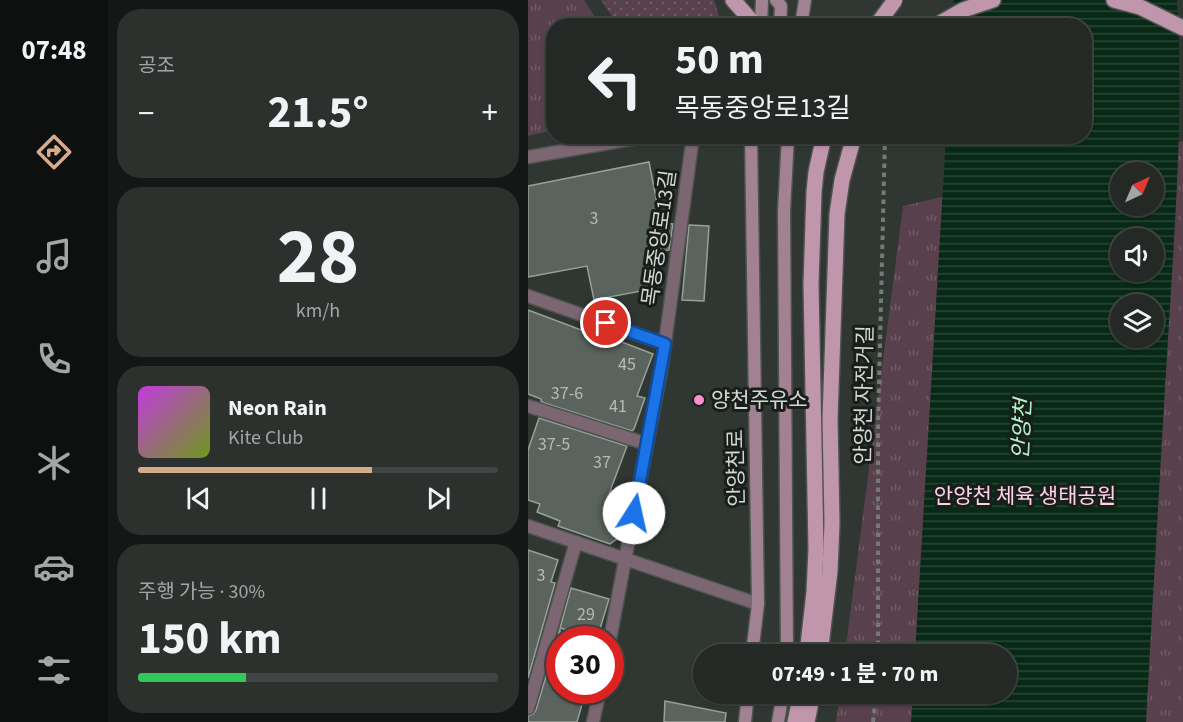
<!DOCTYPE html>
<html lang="ko">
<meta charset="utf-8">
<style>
:root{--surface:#242926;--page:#2c312e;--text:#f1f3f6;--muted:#a3a6a7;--line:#414543;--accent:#d6ab8b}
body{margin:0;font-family:"Source Sans 3","Noto Sans KR",sans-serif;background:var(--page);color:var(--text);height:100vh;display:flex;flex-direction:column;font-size:22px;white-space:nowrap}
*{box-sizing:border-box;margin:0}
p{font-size:20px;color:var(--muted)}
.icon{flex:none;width:33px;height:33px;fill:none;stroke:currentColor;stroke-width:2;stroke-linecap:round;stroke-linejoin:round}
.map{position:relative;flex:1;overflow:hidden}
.side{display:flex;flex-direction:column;gap:9px;padding:9px;background:#141715;width:420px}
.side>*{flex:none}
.hud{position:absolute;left:18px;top:18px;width:546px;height:126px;border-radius:24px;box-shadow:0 2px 4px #0004,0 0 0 2px var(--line);background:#242926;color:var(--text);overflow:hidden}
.needle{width:39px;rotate:44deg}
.fabs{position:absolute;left:582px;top:162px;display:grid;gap:12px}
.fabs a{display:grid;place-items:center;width:54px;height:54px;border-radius:50%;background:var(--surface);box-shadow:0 2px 4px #0004,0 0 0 2px var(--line);font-size:30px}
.speed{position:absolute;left:18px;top:626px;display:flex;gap:12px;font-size:30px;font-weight:700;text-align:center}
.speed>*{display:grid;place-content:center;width:78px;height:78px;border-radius:50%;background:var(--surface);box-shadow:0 2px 4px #0004,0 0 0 2px var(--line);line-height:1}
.speed .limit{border:9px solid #d22;background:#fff;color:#111}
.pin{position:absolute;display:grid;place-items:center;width:51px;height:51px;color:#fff;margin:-26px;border:3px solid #fff;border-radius:50%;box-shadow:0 2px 6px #0007}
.me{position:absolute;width:66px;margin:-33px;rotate:10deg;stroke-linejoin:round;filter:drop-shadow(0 0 4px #0008)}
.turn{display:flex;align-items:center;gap:21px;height:126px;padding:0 30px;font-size:27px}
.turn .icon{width:78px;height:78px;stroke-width:2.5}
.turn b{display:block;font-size:42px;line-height:51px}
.big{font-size:45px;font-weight:700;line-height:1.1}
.side .widget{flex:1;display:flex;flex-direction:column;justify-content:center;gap:9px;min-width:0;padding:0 21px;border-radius:24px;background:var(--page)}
.side .dial{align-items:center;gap:0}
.dial b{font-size:78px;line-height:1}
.song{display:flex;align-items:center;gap:18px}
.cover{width:72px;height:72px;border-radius:9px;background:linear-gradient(135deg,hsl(290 70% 55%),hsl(80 70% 35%))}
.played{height:6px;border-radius:3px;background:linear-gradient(90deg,var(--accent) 65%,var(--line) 65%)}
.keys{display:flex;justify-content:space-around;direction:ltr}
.heat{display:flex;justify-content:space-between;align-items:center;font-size:33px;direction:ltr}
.charge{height:9px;border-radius:4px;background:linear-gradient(90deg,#34c759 30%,var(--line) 0)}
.trip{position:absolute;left:165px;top:644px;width:324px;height:60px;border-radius:30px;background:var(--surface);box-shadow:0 2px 4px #0004,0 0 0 2px var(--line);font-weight:700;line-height:60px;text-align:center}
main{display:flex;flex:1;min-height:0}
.tab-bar{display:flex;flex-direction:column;width:108px;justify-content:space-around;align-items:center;background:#0e100f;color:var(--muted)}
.tab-bar .icon{width:42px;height:42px}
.tab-bar .current{color:var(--accent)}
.tab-bar b{font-size:27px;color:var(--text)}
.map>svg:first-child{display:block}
.grass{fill:url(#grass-dots)}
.park{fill:url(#park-tufts);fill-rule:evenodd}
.water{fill:url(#water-rules);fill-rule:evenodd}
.building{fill:#5a635d;stroke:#97a099;stroke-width:1.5}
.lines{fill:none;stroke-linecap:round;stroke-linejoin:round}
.minor-casing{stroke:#4d544f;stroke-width:15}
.secondary-casing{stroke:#4d544f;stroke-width:15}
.primary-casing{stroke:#4d544f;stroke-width:18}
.path{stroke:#747a75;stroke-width:4;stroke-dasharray:4.5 4.5;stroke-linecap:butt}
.minor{stroke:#7b6671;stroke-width:12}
.secondary{stroke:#a28192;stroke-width:12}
.primary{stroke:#c096ac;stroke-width:15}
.primary-bridge-casing{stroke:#4d544f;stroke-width:18;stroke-linecap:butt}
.primary-bridge{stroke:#c096ac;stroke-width:15}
.route-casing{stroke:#114b97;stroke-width:15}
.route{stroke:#1a73e8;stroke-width:10}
.poi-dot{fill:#f890cb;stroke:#1a1e1b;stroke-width:2}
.labels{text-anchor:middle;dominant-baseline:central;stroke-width:6;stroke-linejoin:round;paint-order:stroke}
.number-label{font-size:18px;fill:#b5bbb6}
.street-label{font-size:21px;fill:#d3d8d4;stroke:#1a1e1b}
.poi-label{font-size:21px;fill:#d3d8d4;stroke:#1a1e1b;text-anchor:start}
.park-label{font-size:21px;fill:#ffd2e9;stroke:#1a1e1b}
.water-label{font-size:22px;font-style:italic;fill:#aff7c6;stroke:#1a1e1b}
</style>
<main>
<nav class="tab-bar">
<b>07:48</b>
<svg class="icon current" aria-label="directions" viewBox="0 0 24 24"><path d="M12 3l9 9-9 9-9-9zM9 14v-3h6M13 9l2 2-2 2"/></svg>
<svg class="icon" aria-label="music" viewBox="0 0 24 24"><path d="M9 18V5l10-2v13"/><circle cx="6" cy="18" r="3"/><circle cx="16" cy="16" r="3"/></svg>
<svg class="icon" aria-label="phone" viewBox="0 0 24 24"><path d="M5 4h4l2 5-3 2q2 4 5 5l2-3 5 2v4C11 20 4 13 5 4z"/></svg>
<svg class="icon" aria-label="climate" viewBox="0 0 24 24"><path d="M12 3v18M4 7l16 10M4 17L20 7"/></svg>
<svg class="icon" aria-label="car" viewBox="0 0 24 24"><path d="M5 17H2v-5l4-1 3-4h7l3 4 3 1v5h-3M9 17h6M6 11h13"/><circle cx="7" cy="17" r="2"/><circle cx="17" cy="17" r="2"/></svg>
<svg class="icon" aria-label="filters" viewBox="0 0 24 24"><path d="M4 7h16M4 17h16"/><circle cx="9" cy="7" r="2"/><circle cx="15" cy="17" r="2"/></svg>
</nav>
<section class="side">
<div class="widget"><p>공조</p>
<div class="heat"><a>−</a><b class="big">21.5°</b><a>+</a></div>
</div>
<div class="widget dial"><b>28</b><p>km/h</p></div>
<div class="widget">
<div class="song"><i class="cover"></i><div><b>Neon Rain</b><p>Kite Club</p></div></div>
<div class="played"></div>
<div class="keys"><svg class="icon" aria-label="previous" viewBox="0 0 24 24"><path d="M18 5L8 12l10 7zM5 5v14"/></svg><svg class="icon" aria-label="pause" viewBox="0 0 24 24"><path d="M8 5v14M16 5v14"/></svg><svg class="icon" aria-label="next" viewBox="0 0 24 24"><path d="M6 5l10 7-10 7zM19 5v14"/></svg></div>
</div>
<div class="widget"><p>주행 가능 · 30%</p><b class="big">150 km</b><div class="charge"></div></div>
</section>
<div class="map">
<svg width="655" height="722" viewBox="0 0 655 722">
<defs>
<pattern id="grass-dots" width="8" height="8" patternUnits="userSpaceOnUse" patternTransform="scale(1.5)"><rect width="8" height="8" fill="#59404d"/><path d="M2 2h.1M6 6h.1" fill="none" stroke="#705b66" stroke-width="1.8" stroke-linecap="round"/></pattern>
<pattern id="park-tufts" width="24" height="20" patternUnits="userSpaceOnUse" patternTransform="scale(1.5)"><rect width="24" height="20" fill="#59404d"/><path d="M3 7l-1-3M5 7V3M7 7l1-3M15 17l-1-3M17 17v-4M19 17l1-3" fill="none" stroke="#705b66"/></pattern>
<pattern id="water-rules" width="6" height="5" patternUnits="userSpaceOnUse" patternTransform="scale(1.5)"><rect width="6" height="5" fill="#072916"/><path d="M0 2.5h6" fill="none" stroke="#2a4737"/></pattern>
</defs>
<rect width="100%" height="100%" fill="#303732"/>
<path class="grass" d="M73,0H186L194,25H90Z"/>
<g class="park">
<path d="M0,0H56L72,25L26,26L25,130L0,136Z"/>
<path d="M655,141V722H308L312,693H478V654H317L375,206ZM592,172H626V206H592ZM592,238H626V272H592ZM592,304H626V338H592Z"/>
</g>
<path class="water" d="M426,0H649C655,96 649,194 643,290C634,434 626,578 618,722H383L385,693H478V654H387L418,137L556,136V26L424,25ZM592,172H626V206H592ZM592,238H626V272H592ZM592,304H626V338H592Z"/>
<g class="building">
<path d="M121,162L133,223L145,224L141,250L118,255L124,289L66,300L59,266L0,277V186Z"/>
<path d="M161,225L181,226L176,301L154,300Z"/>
<path d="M0,310L85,342L86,339L125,354L109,396L117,398L106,429L104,431L16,403L13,401V399L0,394Z"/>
<path d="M11,418L99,446L81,494L88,497L87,502L99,506L90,538L82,544L30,526L32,521L9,512L12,504L0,500V450Z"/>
<path d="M0,550L30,560L23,582L27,583L0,678Z"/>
<path d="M43,588L81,599L69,639L32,628Z"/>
<path d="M32,629V690H58L49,722H0V716L5,714L8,710Z"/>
<path d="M137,701L198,713L197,722H136Z"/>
</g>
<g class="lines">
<g class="minor-casing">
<g id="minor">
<path d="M0,157L121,136"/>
<path d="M0,296L137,344"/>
<path d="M0,406L119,444"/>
<path d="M0,526L230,604"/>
<path d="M82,639L134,365L165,136"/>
<path d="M0,708L48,542"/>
<path d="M65,722L72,690"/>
</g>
</g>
<g class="secondary-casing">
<g id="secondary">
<path d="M248,0L253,6L252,26"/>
<path d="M233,26L234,0"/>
<path d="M273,26L277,0"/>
<path d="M223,136L230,604L224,654"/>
<path d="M259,654L256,211L260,136"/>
<path d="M217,722L220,693"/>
<path d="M250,722L255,693"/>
</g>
</g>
<g class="primary-casing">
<g id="primary">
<path d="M205,0L228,26"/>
<path d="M586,0L612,7L655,28"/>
<path d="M407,26L435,10L465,0"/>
<path d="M279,654L286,592L288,549L283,284L286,192L288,172L296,136"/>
<path d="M292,654L302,571L304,523L302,419L309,214L314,180L326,136"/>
<path d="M267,722L273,693"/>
<path d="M279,722L285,693"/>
</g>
</g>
<g class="path">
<path d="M350,654V427L357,136"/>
<path d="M345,722L348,693"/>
</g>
<use href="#minor" class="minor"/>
<use href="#secondary" class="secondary"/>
<use href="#primary" class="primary"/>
<g class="primary-bridge-casing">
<path id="primary-bridge" d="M348,26L367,0"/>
</g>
<use href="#primary-bridge" class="primary-bridge"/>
</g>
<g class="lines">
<g class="route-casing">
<path id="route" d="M78,323L137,344L106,513"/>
</g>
<use href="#route" class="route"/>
</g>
<circle class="poi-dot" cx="171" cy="400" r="6"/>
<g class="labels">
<g class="number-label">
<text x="66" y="218">3</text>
<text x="99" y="364">45</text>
<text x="39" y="393">37-6</text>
<text x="90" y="406">41</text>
<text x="26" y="444">37-5</text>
<text x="74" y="462">37</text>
<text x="13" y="575">3</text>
<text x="58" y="614">29</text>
</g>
<g class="street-label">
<text transform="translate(131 238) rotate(-82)">목동중앙로13길</text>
<text transform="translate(336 395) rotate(-89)">안양천 자전거길</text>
<text transform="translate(208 468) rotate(-91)">안양천로</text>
</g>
<g class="poi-label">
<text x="183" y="400">양천주유소</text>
</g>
<g class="park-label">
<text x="497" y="496">안양천 체육 생태공원</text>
</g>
<g class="water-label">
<text transform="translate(494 429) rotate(-87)">안양천</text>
</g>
</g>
</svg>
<div class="fabs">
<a><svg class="needle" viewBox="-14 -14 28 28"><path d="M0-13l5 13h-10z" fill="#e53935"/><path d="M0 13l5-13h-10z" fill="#a3a6a7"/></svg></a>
<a><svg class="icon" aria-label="sound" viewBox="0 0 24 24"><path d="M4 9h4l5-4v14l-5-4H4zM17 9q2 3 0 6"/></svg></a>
<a><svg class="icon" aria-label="layers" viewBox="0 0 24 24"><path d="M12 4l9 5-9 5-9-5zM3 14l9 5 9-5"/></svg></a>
</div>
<div class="speed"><div class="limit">30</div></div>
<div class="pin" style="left:78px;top:323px;background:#d93025"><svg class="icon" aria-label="arrive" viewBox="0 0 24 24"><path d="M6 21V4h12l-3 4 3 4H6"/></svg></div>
<svg class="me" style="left:106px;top:513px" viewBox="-20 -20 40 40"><circle r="19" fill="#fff"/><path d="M0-13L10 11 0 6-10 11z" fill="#1a73e8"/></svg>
<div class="trip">07:49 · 1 분 · 70 m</div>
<div class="hud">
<div class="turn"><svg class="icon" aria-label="left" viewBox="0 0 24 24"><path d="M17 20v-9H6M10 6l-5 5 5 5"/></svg><div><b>50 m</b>목동중앙로13길</div></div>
</div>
</div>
</main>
